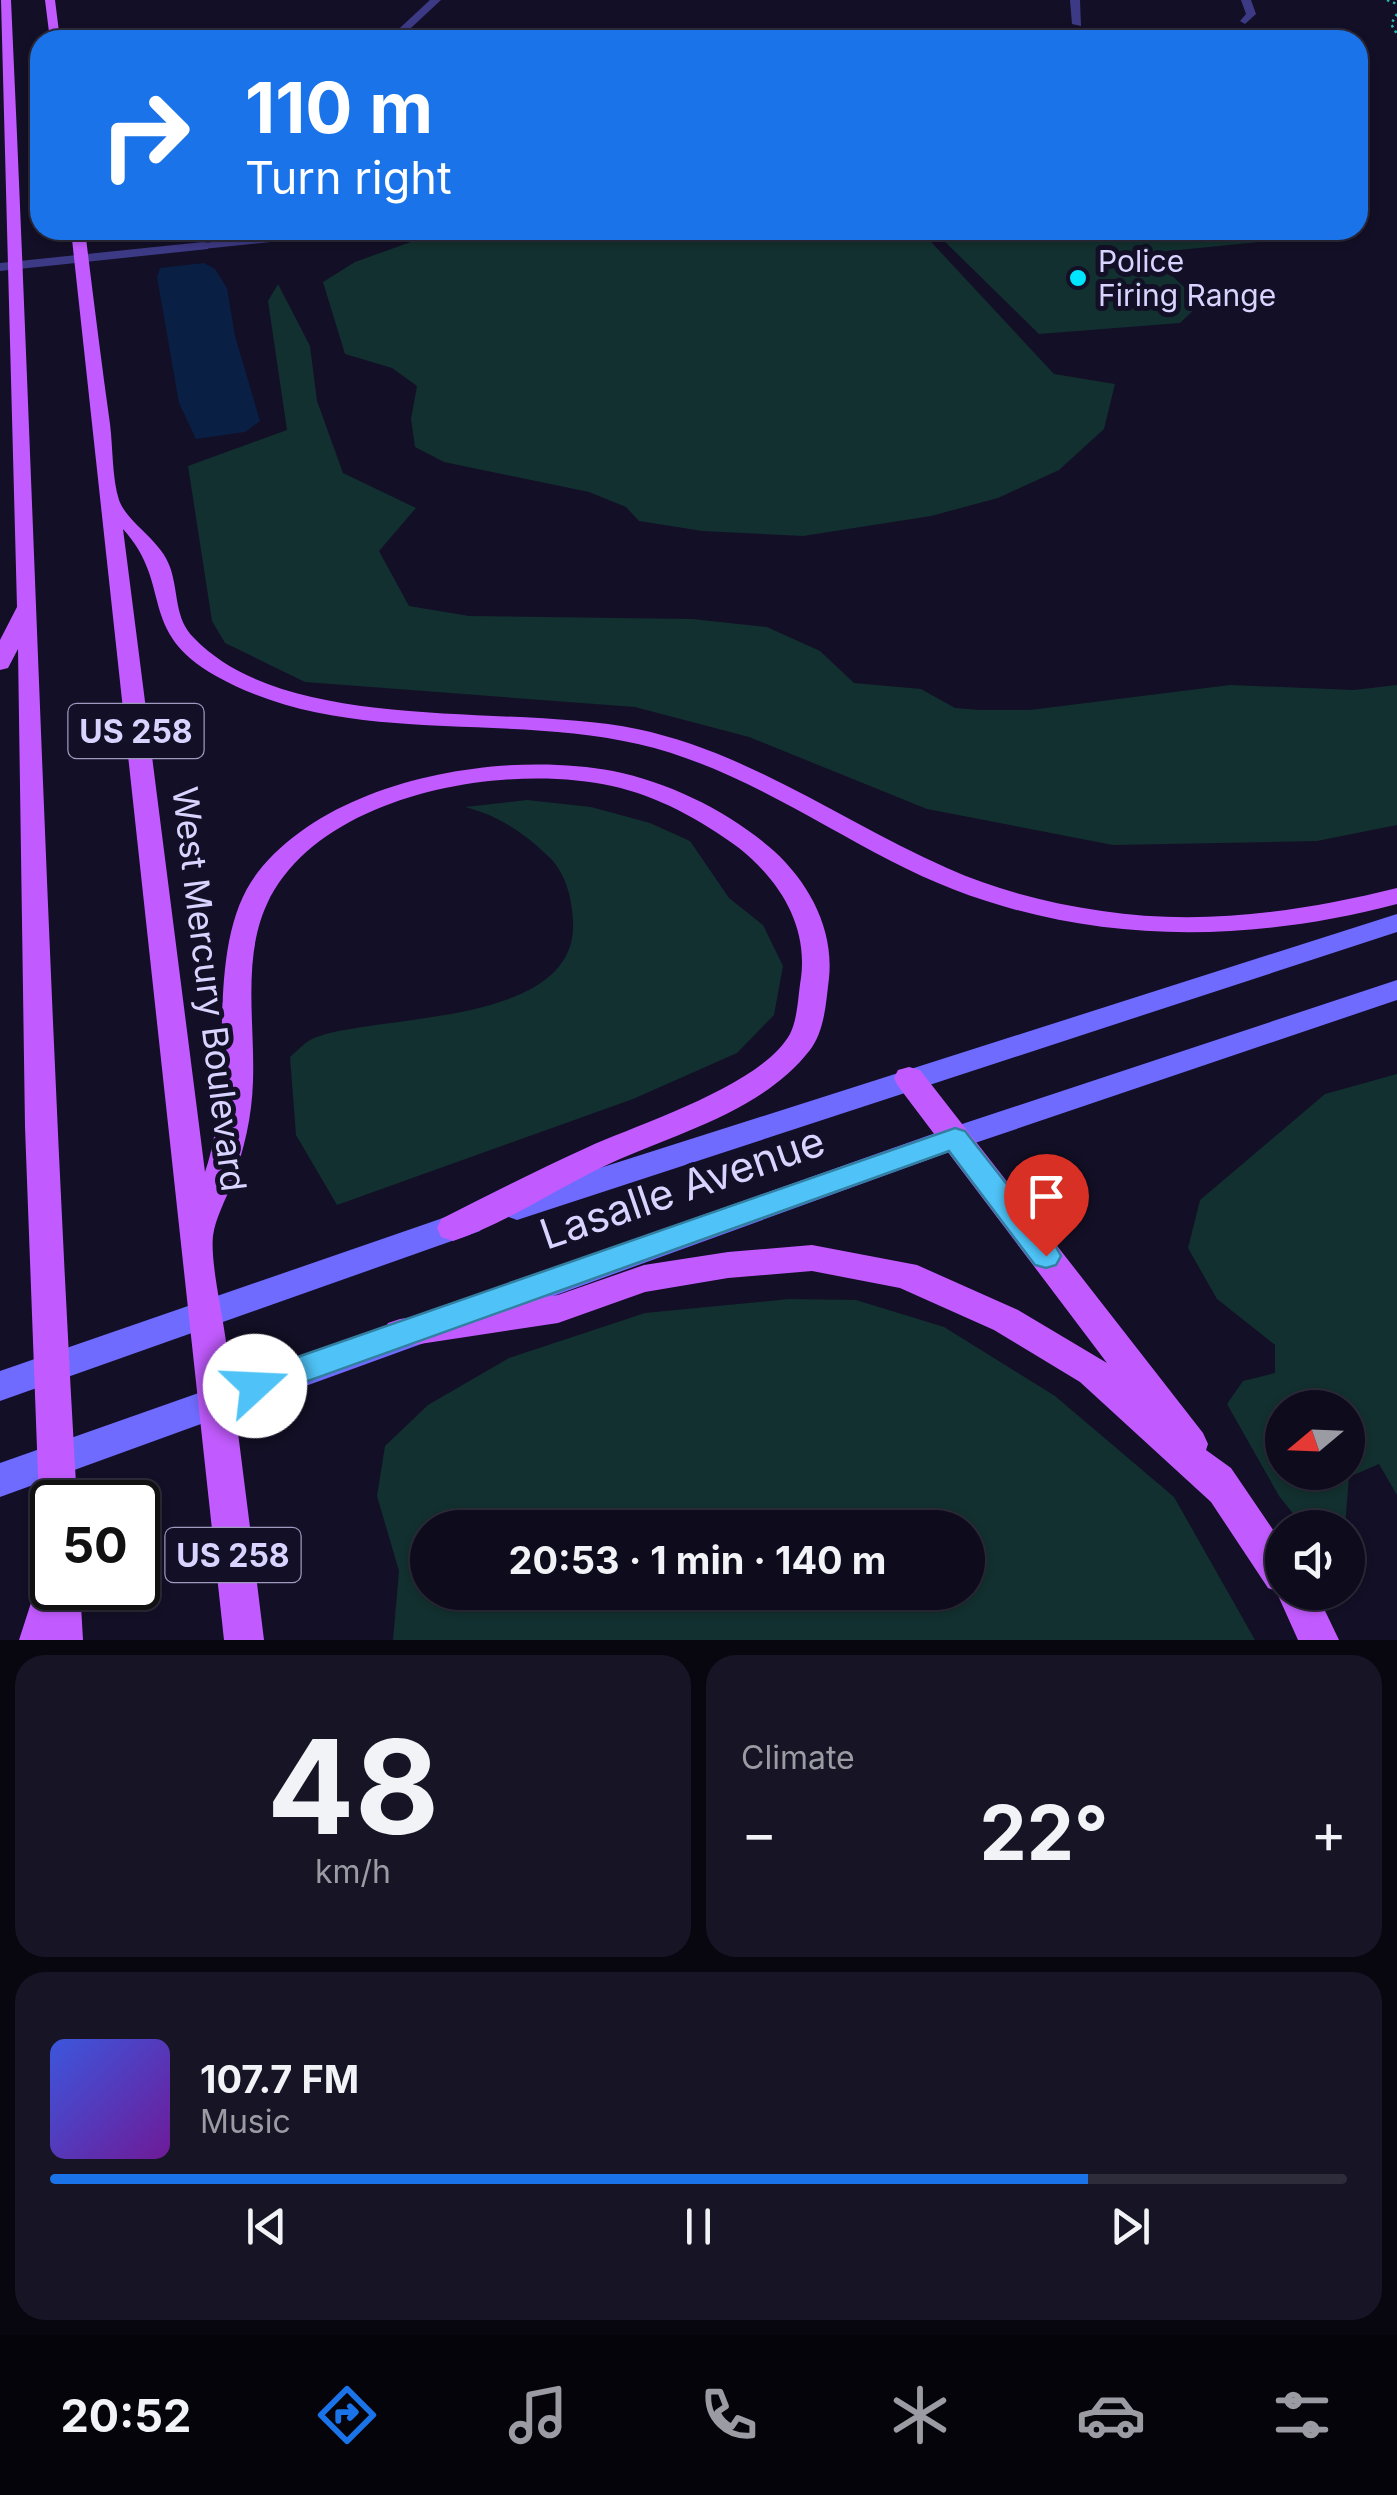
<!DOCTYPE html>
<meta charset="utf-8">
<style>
:root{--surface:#0e0b1c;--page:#171425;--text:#f1f3f6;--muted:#9b9ba3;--line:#2e2b3b;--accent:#1a73e8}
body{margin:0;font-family:Inter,sans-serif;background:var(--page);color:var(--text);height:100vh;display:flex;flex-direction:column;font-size:38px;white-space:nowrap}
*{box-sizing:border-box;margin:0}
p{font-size:32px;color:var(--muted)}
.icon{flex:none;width:55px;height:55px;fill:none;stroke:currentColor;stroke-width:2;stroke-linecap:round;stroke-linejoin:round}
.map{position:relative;height:1640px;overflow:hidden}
.side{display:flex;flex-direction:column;gap:15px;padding:15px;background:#08060f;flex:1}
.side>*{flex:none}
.hud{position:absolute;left:30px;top:30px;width:1338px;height:210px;border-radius:30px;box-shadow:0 2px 8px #0004,0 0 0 2px var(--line);background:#1a73e8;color:#fff;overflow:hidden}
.needle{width:65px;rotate:251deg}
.controls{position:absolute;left:1265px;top:1390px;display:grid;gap:20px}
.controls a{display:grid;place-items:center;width:100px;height:100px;border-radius:50%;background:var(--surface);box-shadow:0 2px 8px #0004,0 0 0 2px var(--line);font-size:50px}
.speed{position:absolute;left:30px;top:1480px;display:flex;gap:20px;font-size:50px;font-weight:700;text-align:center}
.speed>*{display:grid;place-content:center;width:130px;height:130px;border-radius:50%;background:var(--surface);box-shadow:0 2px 8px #0004,0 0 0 2px var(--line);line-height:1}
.speed .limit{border:5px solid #111;border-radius:15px;background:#fff;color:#111}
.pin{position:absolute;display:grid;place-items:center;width:85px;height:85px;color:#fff;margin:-102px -42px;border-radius:50% 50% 50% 0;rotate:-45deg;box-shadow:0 0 10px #0007}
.pin .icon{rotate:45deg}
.me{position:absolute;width:110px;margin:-55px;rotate:70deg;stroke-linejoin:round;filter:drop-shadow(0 0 8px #0008)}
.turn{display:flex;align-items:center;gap:35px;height:210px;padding:0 50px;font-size:45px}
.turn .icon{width:130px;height:130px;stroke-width:2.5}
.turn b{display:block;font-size:70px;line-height:85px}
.big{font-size:75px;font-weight:700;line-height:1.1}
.side .card{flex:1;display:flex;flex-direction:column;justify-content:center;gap:15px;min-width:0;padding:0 35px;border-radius:30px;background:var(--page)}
.side .dial{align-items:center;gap:0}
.dial b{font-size:130px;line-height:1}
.song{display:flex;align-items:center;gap:30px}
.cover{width:120px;height:120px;border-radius:15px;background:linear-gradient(135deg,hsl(230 70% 55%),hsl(280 70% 35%))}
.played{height:10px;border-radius:5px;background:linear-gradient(90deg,var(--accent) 80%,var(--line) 80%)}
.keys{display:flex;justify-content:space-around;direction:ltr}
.heat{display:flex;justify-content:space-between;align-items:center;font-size:55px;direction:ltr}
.side .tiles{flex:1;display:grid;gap:15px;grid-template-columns:1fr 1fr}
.card:last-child{grid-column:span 2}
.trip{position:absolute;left:410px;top:1510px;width:575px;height:100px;border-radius:50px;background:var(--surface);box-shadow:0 2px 8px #0004,0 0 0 2px var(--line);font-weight:700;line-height:100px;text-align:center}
.tabs{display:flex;height:160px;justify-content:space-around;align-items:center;background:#06040b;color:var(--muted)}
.tabs .icon{width:70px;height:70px}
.tabs .on{color:var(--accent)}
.tabs b{font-size:45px;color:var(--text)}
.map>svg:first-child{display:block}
.green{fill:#12302f;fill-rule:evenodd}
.water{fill:#0a1f44}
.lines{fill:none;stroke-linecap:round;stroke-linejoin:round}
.path{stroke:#2fb8b0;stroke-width:2.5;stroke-dasharray:2.5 4;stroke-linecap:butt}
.service{fill:#3d3a85;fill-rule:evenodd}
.minor{fill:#3d3a85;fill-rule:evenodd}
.secondary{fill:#6f6bff;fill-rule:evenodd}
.primary{fill:#c25bff;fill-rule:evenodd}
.route{fill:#4fc3f7;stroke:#337fa1;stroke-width:2.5}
.poi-dot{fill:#00e5ff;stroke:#130f26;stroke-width:4}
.labels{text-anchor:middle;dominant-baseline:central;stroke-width:10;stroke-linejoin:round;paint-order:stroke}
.far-poi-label{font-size:30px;fill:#d9d4ff;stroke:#130f26;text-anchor:start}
.shield{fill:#130f26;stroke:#9e99be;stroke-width:2.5}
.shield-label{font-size:32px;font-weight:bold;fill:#d9d4ff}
.street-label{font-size:35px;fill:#d9d4ff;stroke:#130f26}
.near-street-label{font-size:42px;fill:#d9d4ff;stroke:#130f26}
</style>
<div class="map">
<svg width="1397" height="1640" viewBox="0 0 1397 1640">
<rect width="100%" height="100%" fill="#130f26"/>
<g class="green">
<path d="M444,230H920L1054,374L1115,384L1104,429L1059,470L998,498L931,516L803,536L702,531L639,521L626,507L589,492L444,462L415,447L411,419L417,386L392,368L345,354L323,282L355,262Z"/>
<path d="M933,230H1323L1330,235L1148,253L1201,303L1180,323L1039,334Z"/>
<path d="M278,284L310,346L317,401L343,473L416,508L379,551L409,606L469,616L692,619L767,627L820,651L854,683L921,689L955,708L980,710H1030L1230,685L1354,690L1397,685V825L1317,841L1113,845L927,809L749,737L635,707L305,682L225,643L212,621L188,466L287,430L268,301Z"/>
<path d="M527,800L591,807L650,823L690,841L729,898L763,925L783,966L774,1015L737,1053L633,1099L337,1205L296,1135L290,1057C297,1051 306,1041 314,1038C376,1013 579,1028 573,921C572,899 566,873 549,857C524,833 500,816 465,807Z"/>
<path d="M1397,1074V1495L1379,1464L1349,1477L1345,1527H1304L1279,1496L1227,1404L1243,1381L1275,1373V1345L1217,1299L1188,1248L1200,1200L1325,1094ZM1282,1408H1348V1472H1282Z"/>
<path d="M789,1299L856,1300L944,1327L1055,1396L1174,1497L1255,1640H393L399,1571L377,1496L385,1446L428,1405L509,1358L645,1313ZM428,1528H968V1592H428Z"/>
</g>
<path class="water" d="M204,263L215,269L227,288L235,336L260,421L245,432L196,439L179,403L157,277L160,268Z"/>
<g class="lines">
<g class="path">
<path d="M1387,0L1397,4"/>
<path d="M1397,14L1391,24L1397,34"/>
</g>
<path class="service" d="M331,230H359L355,233L203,249L199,246L203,243Z"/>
<g class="minor">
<path d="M430,0H441L398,40H387Z"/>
<path d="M1070,0H1080L1081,26L1072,24Z"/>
<path d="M1241,0H1251L1256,14L1245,24L1240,21L1246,14Z"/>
<path d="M203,242L208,243V249L0,271V263Z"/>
</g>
<g class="secondary">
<path d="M1397,914V932L517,1220L506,1216L501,1207L506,1198Z"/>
<path d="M1397,980V1000L966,1146L0,1497V1463L944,1130Z"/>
<path d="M469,1209L480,1213L485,1222L480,1231L0,1401V1371Z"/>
</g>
<g class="primary">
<path d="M1,0H11C34,501 48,1002 77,1502H52V1517L45,1514L39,1502L25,1127L18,649L8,668L0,670V640L17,607Z"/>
<path d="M45,0H55L60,40H50Z"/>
<path d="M71,230H85C93,295 101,360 110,424C113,448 112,478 119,500C127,523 161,540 170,567C179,593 174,618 194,638C288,736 511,703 637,729C751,753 842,822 947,868C996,890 1048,903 1102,911C1201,926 1301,912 1397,888V904C1226,949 1050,944 891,861C808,818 730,765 638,744C500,712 344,748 216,676C136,631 174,585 123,529L205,1172C238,1078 200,947 258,872C332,778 502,750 613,771C671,783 730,812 774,851C809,883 834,929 829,978C826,1002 825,1030 810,1050C762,1112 676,1133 609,1164C557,1188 507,1223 453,1241L441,1237L437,1228L441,1219C489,1195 537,1170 586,1148C640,1123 761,1086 790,1034C798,1018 798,995 801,978C808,925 779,880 739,848C701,820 658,796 612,786C504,762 318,794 267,904C242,958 255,1024 253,1081C252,1117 244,1150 232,1183C226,1199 215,1219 213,1236C210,1263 224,1320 227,1349C240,1446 252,1543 264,1640H224Z"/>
<path d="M909,1067L920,1070L1203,1433L1208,1444L1206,1450L1231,1468L1282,1543V1592H1316L1339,1640H1298L1276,1591L1268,1588L1211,1502L1080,1382L994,1330L900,1288L812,1271L728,1278L645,1292L558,1323L400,1347L388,1343L383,1333L388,1323L400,1319L558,1295L644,1265L728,1252L812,1245L917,1265L1018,1310L1107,1363L898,1086L894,1078L898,1070Z"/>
<path d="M52,1570V1588H80L83,1640H19L40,1575Z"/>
</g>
</g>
<path class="route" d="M955,1128L965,1131L1056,1247L1061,1256L1056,1265L1046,1268L1035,1265L949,1151L255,1400L243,1396L239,1386L243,1376Z"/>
<circle class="poi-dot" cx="1078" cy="278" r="10"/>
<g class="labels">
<g class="far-poi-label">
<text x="1098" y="261">Police<tspan x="1098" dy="34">Firing Range</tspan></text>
</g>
<g class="shield">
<rect x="68.5" y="704" width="135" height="54" rx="8"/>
<rect x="165.5" y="1528" width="135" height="54" rx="8"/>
</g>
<g class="shield-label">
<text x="136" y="731">US 258</text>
<text x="233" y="1555">US 258</text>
</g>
<g class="street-label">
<text transform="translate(210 989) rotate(83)">West Mercury Boulevard</text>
</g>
<g class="near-street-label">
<text transform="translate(682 1187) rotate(-19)">Lasalle Avenue</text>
</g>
</g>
</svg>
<div class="controls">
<a><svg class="needle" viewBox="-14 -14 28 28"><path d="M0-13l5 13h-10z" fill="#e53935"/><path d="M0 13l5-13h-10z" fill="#9b9ba3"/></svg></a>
<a><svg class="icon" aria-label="sound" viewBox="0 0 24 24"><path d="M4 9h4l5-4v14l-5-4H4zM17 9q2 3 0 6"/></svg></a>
</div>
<div class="speed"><div class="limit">50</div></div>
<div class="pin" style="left:1046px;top:1256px;background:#d93025"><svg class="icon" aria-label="arrive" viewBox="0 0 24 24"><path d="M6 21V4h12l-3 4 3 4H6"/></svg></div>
<svg class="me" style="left:255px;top:1386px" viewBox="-20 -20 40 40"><circle r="19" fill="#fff"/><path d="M0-13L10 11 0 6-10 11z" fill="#4fc3f7"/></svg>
<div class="trip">20:53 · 1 min · 140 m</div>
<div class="hud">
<div class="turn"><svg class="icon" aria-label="right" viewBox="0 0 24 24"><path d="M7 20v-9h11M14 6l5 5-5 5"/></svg><div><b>110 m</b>Turn right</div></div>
</div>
</div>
<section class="side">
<div class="tiles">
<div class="card dial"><b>48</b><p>km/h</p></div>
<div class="card"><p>Climate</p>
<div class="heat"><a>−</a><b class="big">22°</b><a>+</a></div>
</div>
<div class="card">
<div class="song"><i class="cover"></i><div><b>107.7 FM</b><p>Music</p></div></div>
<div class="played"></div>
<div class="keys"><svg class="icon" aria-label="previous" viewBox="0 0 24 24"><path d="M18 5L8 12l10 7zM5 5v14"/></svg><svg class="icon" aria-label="pause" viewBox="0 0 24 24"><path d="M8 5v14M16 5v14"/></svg><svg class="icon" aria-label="next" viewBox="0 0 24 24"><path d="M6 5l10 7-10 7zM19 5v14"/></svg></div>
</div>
</div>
</section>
<nav class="tabs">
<b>20:52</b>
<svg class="icon on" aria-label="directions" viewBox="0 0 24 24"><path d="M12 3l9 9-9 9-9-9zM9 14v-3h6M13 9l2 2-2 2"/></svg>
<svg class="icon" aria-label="music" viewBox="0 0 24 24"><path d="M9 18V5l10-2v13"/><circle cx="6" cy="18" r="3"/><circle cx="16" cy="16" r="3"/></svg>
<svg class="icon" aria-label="phone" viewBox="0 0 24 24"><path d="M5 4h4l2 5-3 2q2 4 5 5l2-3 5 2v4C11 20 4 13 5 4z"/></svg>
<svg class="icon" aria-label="climate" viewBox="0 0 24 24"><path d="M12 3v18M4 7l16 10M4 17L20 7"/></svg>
<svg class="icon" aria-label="car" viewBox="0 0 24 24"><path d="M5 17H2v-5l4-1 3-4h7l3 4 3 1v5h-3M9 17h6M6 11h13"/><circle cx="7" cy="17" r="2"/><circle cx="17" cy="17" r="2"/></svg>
<svg class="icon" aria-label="filters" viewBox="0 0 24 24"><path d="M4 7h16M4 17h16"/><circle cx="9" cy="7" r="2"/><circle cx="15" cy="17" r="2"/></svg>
</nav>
